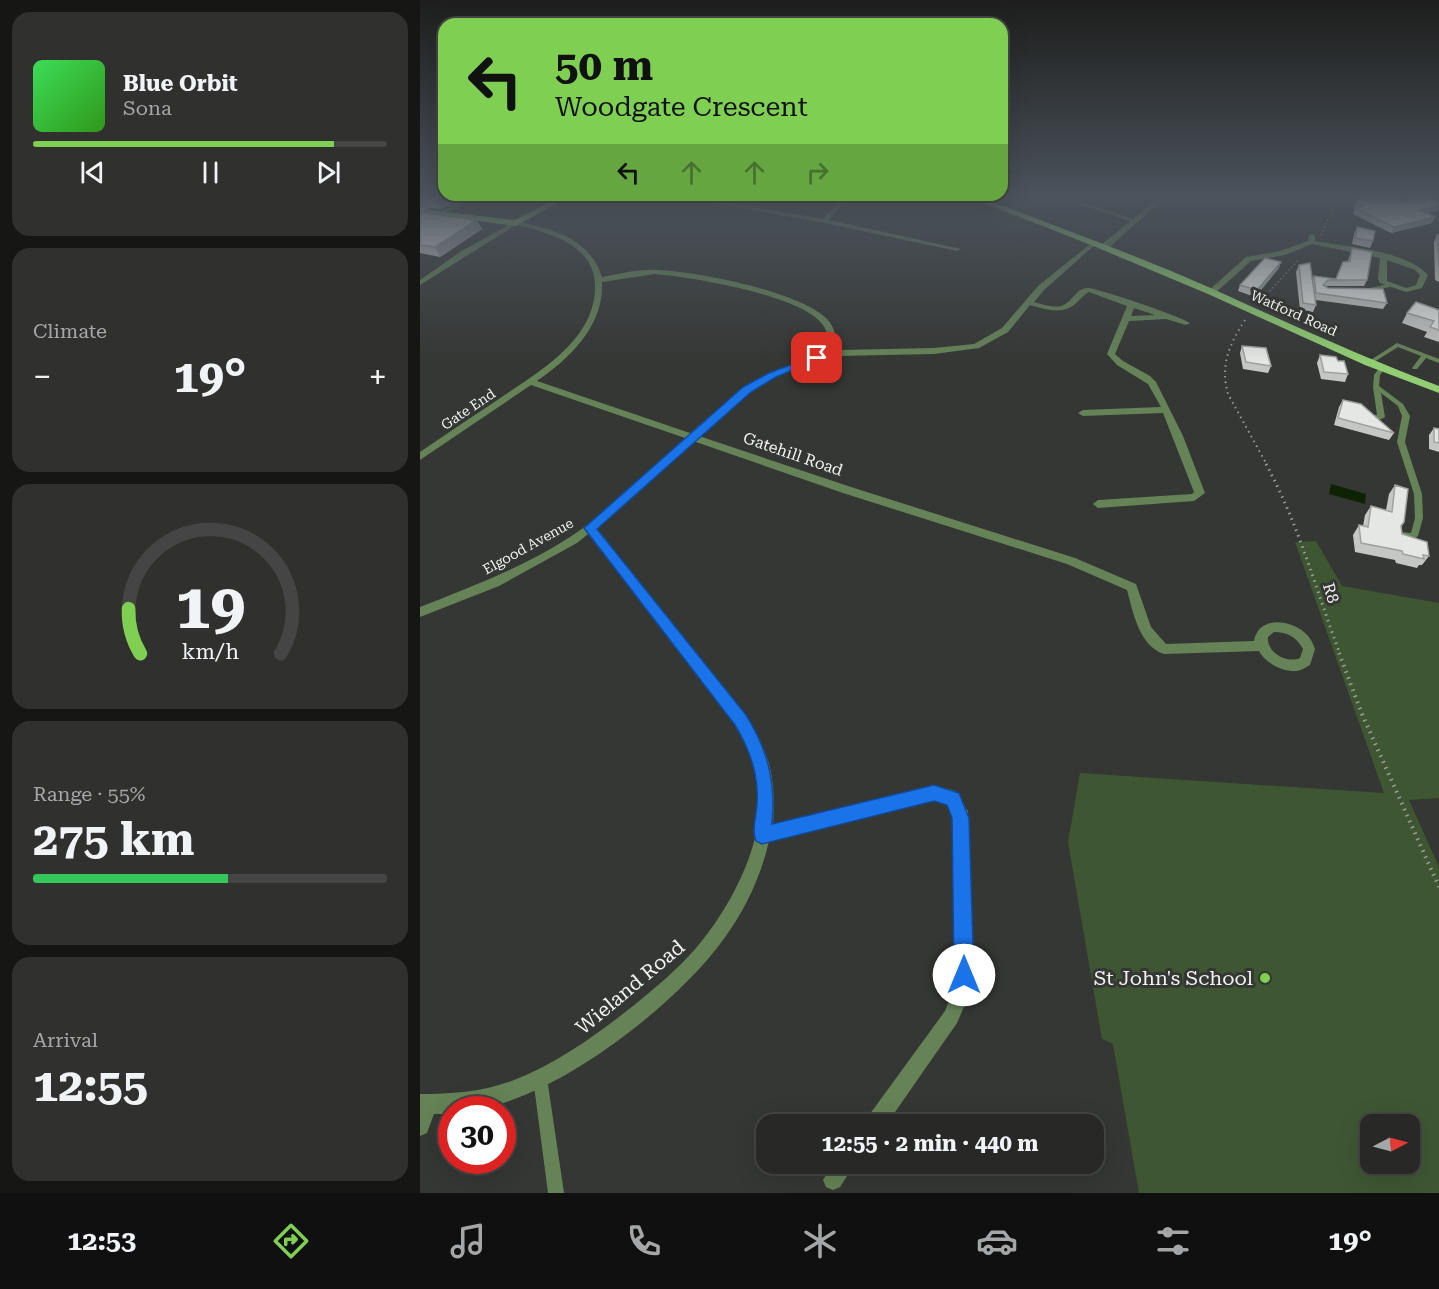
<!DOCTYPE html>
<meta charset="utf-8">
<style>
:root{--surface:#282927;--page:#30312f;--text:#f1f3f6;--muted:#a5a6a7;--line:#444544;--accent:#7fd052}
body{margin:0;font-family:"Roboto Serif",serif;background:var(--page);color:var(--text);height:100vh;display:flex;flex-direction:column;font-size:22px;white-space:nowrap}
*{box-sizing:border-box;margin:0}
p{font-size:20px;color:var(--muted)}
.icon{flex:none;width:33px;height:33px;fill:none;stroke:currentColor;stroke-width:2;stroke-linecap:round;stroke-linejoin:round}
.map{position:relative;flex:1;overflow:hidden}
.side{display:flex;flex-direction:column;gap:12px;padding:12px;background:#161715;width:420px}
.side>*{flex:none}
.top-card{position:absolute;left:18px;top:18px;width:570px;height:183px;border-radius:18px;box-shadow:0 6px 24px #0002,0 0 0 2px var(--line);background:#7fd052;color:#111;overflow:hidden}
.needle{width:39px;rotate:84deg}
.fabs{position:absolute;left:940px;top:1114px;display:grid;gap:12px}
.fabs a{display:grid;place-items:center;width:60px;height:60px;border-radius:12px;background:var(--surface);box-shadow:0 6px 24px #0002,0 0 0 2px var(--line);font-size:30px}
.speed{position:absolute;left:18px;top:1096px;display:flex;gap:12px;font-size:30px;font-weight:700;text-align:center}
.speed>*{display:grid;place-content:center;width:78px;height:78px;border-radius:50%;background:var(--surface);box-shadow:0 6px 24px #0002,0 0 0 2px var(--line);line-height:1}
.speed .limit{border:9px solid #d22;background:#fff;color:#111}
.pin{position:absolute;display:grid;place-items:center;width:51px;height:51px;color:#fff;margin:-26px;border-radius:12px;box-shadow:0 3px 9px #0006}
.me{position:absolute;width:66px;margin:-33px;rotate:0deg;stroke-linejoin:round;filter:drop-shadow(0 0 4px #0008)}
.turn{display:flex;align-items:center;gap:21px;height:126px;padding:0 18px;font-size:27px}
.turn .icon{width:78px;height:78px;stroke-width:2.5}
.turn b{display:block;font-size:42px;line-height:51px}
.lanes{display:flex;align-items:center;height:57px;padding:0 18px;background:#0003;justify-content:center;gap:30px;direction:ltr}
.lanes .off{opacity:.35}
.big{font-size:45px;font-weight:700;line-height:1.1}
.side .tile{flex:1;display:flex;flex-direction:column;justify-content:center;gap:9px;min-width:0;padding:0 21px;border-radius:18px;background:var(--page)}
.side .dial{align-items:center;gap:0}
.dial svg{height:156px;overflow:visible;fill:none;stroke:var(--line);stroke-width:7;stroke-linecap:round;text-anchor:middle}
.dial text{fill:var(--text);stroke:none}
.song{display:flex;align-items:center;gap:18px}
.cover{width:72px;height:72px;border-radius:9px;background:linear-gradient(135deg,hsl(130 70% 55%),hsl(110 70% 35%))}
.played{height:6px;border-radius:3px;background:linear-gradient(90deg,var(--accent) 85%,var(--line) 85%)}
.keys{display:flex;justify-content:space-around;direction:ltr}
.heat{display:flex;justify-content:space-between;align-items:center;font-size:33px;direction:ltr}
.charge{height:9px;border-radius:4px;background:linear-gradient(90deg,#34c759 55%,var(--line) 0)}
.trip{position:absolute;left:336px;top:1114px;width:348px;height:60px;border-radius:18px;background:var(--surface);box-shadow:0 6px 24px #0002,0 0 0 2px var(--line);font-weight:700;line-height:60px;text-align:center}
.dock{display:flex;height:96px;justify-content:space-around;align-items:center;background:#101010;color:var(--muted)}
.dock .icon{width:42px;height:42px}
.dock .selected{color:var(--accent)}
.dock b{font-size:27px;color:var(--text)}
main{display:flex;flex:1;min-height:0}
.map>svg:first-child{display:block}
.green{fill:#3e5732;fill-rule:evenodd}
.water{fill:#0e2304}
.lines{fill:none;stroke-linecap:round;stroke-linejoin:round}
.path-far3{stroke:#9b9c9a;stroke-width:1.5;stroke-dasharray:1 3;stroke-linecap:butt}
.path-far2{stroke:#9b9c9a;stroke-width:2;stroke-dasharray:1.5 4;stroke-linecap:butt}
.path-far1{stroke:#9b9c9a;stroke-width:3;stroke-dasharray:1.5 4.5;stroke-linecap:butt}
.path{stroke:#9b9c9a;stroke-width:4;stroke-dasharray:1.5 5;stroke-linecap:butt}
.service{fill:#658357;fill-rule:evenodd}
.minor{fill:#658357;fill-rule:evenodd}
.tertiary{fill:#658357;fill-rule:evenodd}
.primary{fill:#91ce73;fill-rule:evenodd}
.wall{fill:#c5c7c4}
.shaded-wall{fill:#a0a2a0}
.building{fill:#e5e7e4;stroke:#a0a2a0;stroke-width:1.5}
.route{fill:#1a73e8;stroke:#114b97;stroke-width:1.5}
.poi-dot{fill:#7fd052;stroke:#353734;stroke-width:2}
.labels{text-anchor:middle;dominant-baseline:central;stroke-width:6;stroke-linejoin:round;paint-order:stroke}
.far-street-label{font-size:14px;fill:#f2f3f1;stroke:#353734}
.street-label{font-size:16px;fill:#f2f3f1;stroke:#353734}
.near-poi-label{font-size:20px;fill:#f2f3f1;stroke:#353734;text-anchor:end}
.near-street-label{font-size:20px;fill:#f2f3f1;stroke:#353734}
</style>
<main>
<section class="side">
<div class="tile">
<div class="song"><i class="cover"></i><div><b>Blue Orbit</b><p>Sona</p></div></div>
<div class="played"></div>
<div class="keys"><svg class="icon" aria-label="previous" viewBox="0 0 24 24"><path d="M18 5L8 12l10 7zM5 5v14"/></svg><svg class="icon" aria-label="pause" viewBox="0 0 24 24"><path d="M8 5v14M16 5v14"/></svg><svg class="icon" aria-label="next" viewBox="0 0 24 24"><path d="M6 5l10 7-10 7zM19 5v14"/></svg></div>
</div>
<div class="tile"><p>Climate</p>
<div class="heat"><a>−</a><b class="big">19°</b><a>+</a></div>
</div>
<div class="tile dial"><svg viewBox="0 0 100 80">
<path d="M14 69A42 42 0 1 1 86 69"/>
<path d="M14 69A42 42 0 0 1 8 46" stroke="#7fd052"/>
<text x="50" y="56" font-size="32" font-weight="700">19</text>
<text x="50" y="72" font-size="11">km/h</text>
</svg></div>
<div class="tile"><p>Range · 55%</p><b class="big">275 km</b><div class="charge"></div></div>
<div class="tile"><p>Arrival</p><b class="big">12:55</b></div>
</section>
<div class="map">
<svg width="1019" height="1193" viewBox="0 0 1019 1193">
<rect width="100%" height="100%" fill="#353734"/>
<path class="green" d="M896,541L922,586L1019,603V798L989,800L1019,867V1193H719L693,1044L682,1039L648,842L660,773L964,793L875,542ZM951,1125H990V1164H951Z"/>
<path class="water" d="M911,484L946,494L945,504L909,494Z"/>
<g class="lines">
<g class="path-far3">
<path d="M901,235L918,196"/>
<path d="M839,303L879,259"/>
</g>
<path class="path-far2" d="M825,320C809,345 800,365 808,394L847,465"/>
<path class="path-far1" d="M846,464C879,525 896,590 920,654"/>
<path class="path" d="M919,653L942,714L1019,887"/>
<g class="service">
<path d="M652,200H656L719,221L714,222L652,202Z"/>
<path d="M968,284L971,286L970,287L944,292L941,290Z"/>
<path d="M977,343L1019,359V363L1006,358L997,369H993L992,368L1001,356L978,347L951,364L946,363Z"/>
<path d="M962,366L965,368L960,375L959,386L983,404L990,416L985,442L1002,494L1003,518L998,536L994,539L981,538L977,535L981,532L991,533L995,518L994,494L977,442L982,416L978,406L961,393L965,417C960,421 950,421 945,417L949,415H957L953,387L954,375L960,367Z"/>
<path d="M120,1071L125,1073L127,1078L144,1193H128L113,1078L115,1073Z"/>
</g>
<g class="minor">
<path d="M52,196H59L22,215L17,214Z"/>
<path d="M272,196L403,219L423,196H429L409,220L541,249L537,251L405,223L270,199L269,198Z"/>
<path d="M741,196H747L687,249H681V245Z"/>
<path d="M983,196H989L982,206H978Z"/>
<path d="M96,221C132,229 170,238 182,277C200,274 218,269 237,270C276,271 382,292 408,320C415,328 417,341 420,350L514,348L554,344L582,328L618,286L674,241L678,243L676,244L624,290L614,302C622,304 632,308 641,306C652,303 655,289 667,288C675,287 762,317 770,323L766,325L746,319L709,321L695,354L703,361L730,376L736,382L763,436L785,493L774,501L678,508L673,504L678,500L772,494L774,492L743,413L663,416L658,413L663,410L741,407L728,384L697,365L687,354L707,306L669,292C663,295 659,301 654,305C641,315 625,309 610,305L588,332L559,348L514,354L417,356L355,377L330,391L279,436L431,487L655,558L716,584L731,627L746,644L834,641C838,616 870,619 885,633C890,637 893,643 895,649L890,665C886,667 882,670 877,671C863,672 845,663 839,651L744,654C719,646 713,612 707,590L647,564L423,493L273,441L197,512L176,528L325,716C351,754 356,779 353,825L514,786L533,790L548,811L554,961L552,988L537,1023L466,1125H444L447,1118L525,1011L534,988L536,961L533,813L524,801L514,800L349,841C341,876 325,911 303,940C255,1006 140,1095 59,1109C50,1111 41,1110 32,1110V1114H14L7,1133L0,1136V1094C32,1094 63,1092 94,1080C138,1063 176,1035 213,1006C235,988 258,969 276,948C320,896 362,810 328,743C324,737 319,731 315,724L168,534L157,543L79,586L0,617V607C51,587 104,567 150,537C192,509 228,472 265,438L111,385L0,460V452C25,435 50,418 76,401C116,373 177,341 175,284C173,243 126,232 94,224L93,223ZM235,274C271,277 382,295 403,325C408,332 409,343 411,352L349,373L324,387L270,433L117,381C150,358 184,326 182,282ZM714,308L735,315L711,316ZM854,632C868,632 876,637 883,649L880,658C867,664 846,652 848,637Z"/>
<path d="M892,234L895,236V241C926,247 986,250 1008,275L1002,288L986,292L960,283L958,279L960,258L892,244L865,255L831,261L794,294L787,292L826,257L860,251L888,241L889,236ZM967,260L995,270L1000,275L996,285L986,288L967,281Z"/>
<path d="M413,1164H435L420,1187L413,1190L406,1187L403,1180Z"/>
</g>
<path class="tertiary" d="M94,222L99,223L0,285V280L40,252Z"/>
<g class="primary">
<path d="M141,196H150L96,226L0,213V209L95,220Z"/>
<path d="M546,196H556C636,226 716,255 793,289C868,323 942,357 1019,386V393L945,365L788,294L671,245Z"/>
</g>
</g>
<g class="wall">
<path d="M0,196L36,197L38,201L21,209L4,207L10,213L62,229L20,257L0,253Z"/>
<path d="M957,196H982L979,202L1007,213L1012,223L971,233L933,214L935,209L933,208L936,202Z"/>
<path d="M937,227L953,241L950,248L932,244L934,234Z"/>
<path d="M1017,235H1019V282L1015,280L1014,242Z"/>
<path d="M932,248L947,280L944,286H905L908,288L967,303L963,309L896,300V305L893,312L880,310L876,272L879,265L893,279L894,276L916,279L923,262L928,261Z"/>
<path d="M859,268L835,297L818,291L820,285Z"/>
<path d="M1019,310V342L1004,337L1007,332L982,323L987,313Z"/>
<path d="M822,346L851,366L848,373L823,369L820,353Z"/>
<path d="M900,355L918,361L928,374L925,382L901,379L897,363Z"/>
<path d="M923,400L974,433L969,440L914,425L919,407Z"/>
<path d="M1014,428L1019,429V452L1009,449V435Z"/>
<path d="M975,485L984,522L981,527L982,534L1009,556L1002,565H999L997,568L976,563L975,560L935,552L933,535L939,525L943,526L945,515L951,506L966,510L969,494Z"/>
</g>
<g class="shaded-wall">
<path d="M27,196H39L36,197L38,201L21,209L17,200Z"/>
<path d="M1019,205V210L997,216L1000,210Z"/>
<path d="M8,208L12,217L0,212Z"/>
<path d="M1015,217L1012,223L971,233L974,227Z"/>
<path d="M57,220L62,229L20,257L15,247Z"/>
<path d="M861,262L859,268L835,297L837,290Z"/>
</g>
<g class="building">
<path d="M0,196H27L17,200L0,199Z"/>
<path d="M941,196H956L961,197V196H982L979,202L987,201L990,196H1012L1019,199V205L1000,210L1015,217L974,227L935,208L942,206L936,202Z"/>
<path d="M0,206L8,208L0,212Z"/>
<path d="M0,212L57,220L15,247L0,245Z"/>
<path d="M937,227L955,231L953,241L935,238Z"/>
<path d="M1017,235H1019V267Z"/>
<path d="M932,248L952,252L947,280H908L903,285L908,288L963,289L967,303L896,293L894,276L916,279L923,262L930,261Z"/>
<path d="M845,258L861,262L837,290L820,285Z"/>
<path d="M890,263L896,305L883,303L879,265Z"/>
<path d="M996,302L1019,310V330L1010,327L1014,321L987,313Z"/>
<path d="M822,346L846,348L851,366L826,362Z"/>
<path d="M900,355L916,357L918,361H924L928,374L904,372Z"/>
<path d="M923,400L941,404L974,433L918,418Z"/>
<path d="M1014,428L1019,429V443L1014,442Z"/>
<path d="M975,485L988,489L984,522L981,526L982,534L1007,542L1009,556L1003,555L1004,559L983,554L982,551L941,543L939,525L948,527L951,506L972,512Z"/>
</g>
<linearGradient id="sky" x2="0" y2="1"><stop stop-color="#1d1e1d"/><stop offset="0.54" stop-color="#4b535c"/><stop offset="1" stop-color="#4b535c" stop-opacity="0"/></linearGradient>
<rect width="1019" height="363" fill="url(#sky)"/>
<path class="route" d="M394,356L402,358L356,377L331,392L177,529L326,715C348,750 356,783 352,824L514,785L539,793L549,818L554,975L551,982L544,984L537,982L534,975L532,818L527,805L514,801L342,844L336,841C331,829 337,815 337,803C339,775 329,748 315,725L164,528L323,387L349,373Z"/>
<circle class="poi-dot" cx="845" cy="978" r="6"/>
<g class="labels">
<g class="far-street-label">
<text transform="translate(874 313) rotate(24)">Watford Road</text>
<text transform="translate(48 409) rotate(-34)">Gate End</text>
<text transform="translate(108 546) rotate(-29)">Elgood Avenue</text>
</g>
<g class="street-label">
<text transform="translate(373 454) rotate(19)">Gatehill Road</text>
<text transform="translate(911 593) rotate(73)">R8</text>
</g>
<g class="near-poi-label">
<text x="833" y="978">St John's School</text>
</g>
<g class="near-street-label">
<text transform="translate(210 987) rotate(-40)">Wieland Road</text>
</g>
</g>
</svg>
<div class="fabs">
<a><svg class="needle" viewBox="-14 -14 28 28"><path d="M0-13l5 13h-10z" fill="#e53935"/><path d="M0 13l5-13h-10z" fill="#a5a6a7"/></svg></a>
</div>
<div class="speed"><div class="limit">30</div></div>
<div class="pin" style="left:397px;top:358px;background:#d93025"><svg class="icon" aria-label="arrive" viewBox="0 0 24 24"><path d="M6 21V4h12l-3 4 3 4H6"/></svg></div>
<svg class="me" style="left:544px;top:975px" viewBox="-20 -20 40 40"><circle r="19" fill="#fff"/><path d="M0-13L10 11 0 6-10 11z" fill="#1a73e8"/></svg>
<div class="trip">12:55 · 2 min · 440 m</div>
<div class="top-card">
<div class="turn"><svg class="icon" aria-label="left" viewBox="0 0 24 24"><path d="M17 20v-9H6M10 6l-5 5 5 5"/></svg><div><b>50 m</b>Woodgate Crescent</div></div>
<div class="lanes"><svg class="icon" aria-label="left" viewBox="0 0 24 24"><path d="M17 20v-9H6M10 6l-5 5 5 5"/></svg><svg class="icon off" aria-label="ahead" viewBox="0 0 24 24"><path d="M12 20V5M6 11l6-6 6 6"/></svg><svg class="icon off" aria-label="ahead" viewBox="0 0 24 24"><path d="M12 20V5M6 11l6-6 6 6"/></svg><svg class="icon off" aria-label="right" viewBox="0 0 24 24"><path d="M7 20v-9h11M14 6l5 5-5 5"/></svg></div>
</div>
</div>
</main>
<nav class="dock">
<b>12:53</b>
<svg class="icon selected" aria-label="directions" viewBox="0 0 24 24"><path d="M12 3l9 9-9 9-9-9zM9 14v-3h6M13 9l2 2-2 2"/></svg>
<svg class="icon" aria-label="music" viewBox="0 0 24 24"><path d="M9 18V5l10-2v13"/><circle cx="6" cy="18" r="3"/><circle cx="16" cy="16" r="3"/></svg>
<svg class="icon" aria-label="phone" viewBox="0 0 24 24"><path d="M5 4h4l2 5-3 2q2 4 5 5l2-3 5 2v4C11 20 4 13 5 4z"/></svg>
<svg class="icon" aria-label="climate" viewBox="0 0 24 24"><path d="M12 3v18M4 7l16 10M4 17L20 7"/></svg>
<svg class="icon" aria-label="car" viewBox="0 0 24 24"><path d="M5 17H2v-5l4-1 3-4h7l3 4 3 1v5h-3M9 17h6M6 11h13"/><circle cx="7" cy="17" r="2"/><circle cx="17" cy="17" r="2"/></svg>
<svg class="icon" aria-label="filters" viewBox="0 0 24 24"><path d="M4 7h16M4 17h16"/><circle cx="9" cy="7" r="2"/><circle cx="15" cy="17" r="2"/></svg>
<b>19°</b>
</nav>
